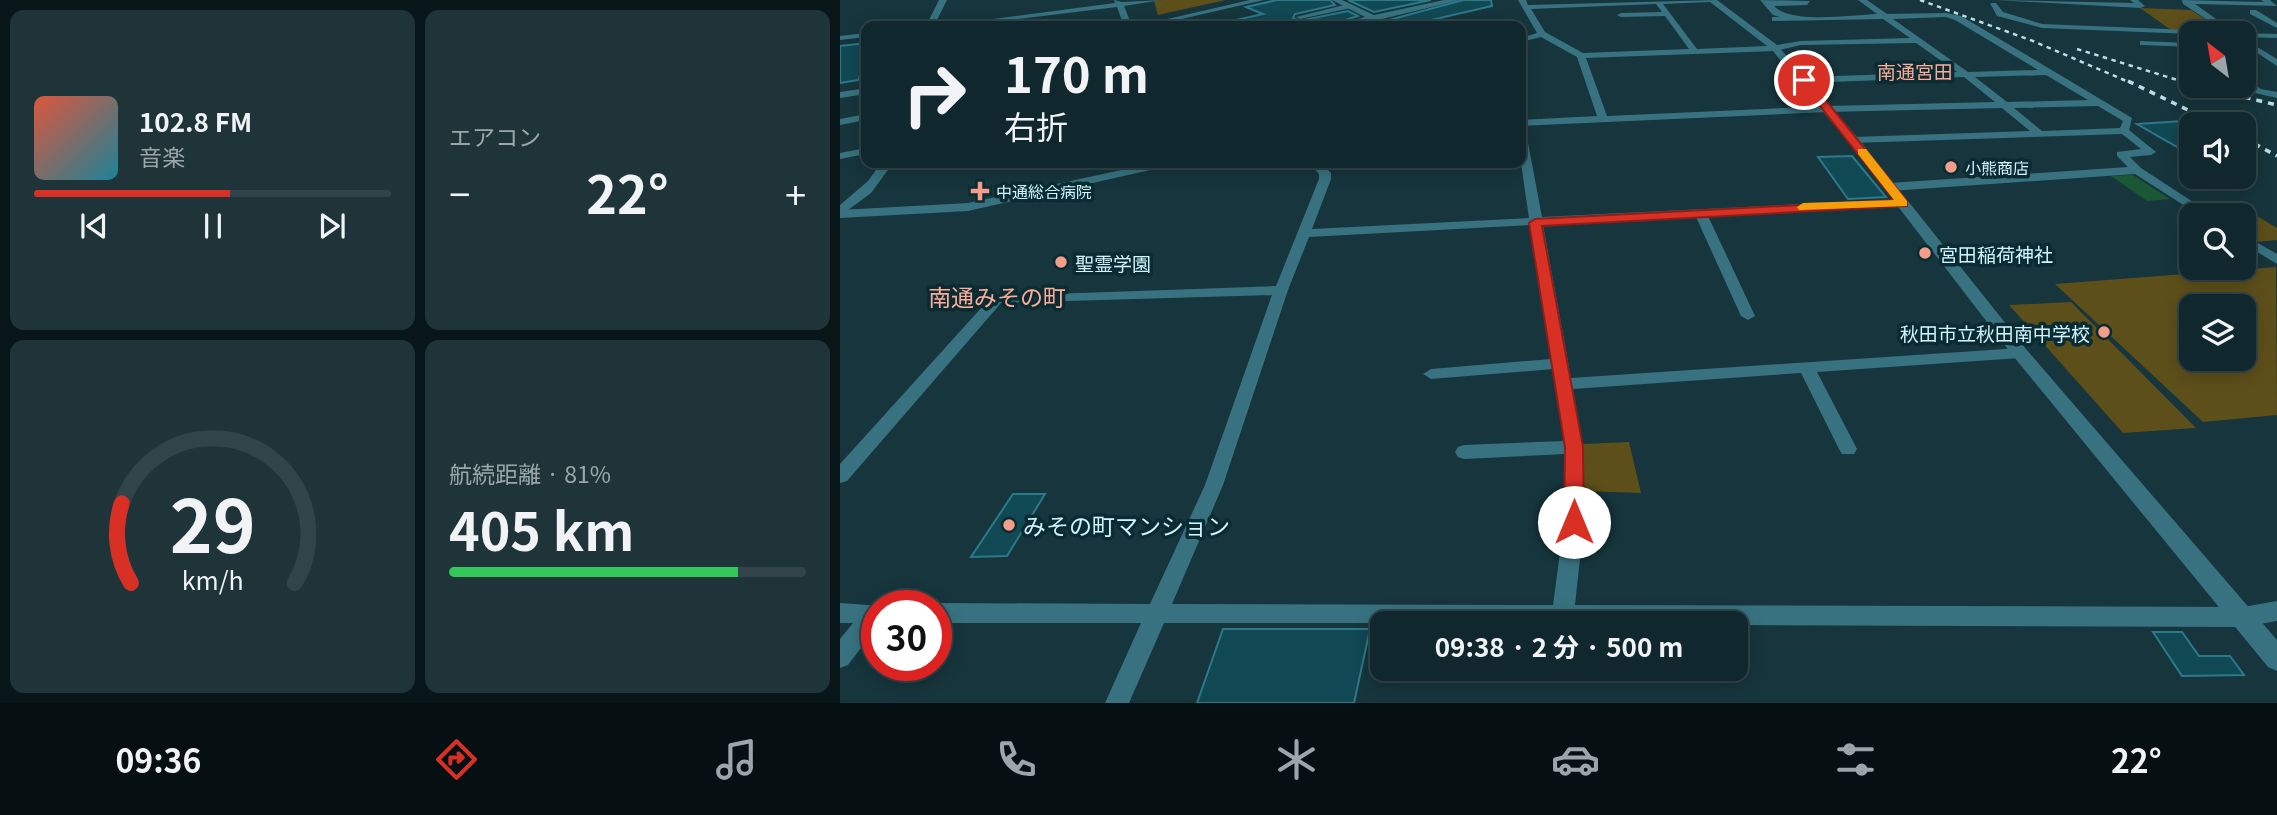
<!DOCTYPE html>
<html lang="ja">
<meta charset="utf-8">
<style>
:root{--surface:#10282d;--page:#1e3439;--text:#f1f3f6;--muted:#9ca6aa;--line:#304449;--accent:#d93025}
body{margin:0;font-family:Georgia,"Noto Sans JP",serif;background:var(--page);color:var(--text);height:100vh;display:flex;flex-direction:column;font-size:26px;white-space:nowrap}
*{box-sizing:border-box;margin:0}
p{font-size:23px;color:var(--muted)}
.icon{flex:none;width:38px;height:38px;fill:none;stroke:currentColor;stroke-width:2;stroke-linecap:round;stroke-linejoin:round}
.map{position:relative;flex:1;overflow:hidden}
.drawer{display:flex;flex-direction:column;gap:10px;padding:10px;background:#091619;width:840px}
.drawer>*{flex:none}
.hud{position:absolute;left:21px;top:21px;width:665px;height:147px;border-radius:14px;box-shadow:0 4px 18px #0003,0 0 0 2px var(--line);background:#10282d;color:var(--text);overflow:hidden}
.needle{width:46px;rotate:329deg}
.tools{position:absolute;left:1339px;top:21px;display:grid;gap:14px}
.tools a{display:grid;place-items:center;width:77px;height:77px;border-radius:14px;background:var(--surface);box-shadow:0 4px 18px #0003,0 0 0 2px var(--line);font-size:35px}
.speed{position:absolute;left:21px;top:590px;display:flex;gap:14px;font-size:35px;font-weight:700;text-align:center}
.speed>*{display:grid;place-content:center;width:91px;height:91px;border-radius:50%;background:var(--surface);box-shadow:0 4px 18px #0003,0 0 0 2px var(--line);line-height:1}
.speed .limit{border:10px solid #d22;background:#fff;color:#111}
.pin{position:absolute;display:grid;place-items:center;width:60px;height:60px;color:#fff;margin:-30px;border:4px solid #fff;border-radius:50%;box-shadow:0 2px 7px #0007}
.me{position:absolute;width:77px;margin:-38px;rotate:0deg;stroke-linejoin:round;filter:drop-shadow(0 0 5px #0008)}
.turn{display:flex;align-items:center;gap:24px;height:147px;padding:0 28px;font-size:32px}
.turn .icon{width:91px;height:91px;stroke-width:2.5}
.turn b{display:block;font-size:49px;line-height:60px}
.big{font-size:52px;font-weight:700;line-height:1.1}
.drawer .card{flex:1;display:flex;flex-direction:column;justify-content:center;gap:10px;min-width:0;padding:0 24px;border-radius:14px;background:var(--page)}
.drawer .dial{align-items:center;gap:0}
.dial svg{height:182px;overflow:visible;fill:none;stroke:var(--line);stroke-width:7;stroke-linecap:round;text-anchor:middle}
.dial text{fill:var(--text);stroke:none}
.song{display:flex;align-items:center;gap:21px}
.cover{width:84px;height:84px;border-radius:10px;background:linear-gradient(135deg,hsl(10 70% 55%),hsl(190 70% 35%))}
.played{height:7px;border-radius:4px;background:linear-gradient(90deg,var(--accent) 55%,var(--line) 55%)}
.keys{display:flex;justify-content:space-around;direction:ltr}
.heat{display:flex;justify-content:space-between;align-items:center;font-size:38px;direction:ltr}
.charge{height:10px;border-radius:5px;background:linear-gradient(90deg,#34c759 81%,var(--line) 0)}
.drawer .tiles{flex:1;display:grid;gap:10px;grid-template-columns:repeat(2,1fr)}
.trip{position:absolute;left:530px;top:611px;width:378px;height:70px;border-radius:14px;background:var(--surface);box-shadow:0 4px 18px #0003,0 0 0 2px var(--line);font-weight:700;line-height:70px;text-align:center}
.tab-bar{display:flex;height:112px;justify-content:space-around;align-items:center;background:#061012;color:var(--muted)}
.tab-bar .icon{width:49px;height:49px}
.tab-bar .current{color:var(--accent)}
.tab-bar b{font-size:32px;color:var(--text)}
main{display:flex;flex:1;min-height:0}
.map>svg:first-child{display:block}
.green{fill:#5d4f1a;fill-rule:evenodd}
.water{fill:#1a5734}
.building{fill:#104854;stroke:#2c7989;stroke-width:2}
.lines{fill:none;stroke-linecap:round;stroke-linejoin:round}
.minor{fill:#387280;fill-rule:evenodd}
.tertiary{fill:#387280;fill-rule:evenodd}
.rail-far1{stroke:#badee7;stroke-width:2.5;stroke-dasharray:4.5 4.5;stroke-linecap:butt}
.rail{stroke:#badee7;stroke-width:3.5;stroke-dasharray:6 6;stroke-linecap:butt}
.route{fill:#d93025;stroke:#8d1f18;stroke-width:2}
.slow{fill:#f59e0b}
.poi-dot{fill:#f49e89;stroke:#0a2b32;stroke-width:2.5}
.labels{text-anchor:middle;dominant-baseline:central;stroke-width:7;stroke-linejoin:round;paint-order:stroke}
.far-poi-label{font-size:16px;fill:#d1f5fe;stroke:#0a2b32;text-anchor:start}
.far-quarter-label{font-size:19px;fill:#fdac98;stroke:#0a2b32}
.poi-label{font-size:19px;fill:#d1f5fe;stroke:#0a2b32;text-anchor:start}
.quarter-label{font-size:23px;fill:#fdac98;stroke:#0a2b32}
.near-poi-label{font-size:23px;fill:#d1f5fe;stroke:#0a2b32;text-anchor:start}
</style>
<main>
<section class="drawer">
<div class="tiles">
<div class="card">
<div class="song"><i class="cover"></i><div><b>102.8 FM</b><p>音楽</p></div></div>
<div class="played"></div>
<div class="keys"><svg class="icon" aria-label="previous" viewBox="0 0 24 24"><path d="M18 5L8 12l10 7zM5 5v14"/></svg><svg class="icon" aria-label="pause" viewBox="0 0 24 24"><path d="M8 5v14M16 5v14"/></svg><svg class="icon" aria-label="next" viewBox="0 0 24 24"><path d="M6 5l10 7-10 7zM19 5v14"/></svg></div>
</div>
<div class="card"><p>エアコン</p>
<div class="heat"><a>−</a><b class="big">22°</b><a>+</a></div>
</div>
<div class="card dial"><svg viewBox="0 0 100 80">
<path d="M14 69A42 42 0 1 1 86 69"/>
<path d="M14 69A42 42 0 0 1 10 34" stroke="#d93025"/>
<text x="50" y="56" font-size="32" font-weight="700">29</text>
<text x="50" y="72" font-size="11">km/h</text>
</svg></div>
<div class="card"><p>航続距離 · 81%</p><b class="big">405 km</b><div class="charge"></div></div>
</div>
</section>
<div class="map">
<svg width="1437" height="703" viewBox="0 0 1437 703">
<rect width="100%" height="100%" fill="#16353c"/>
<g class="green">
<path d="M323,0H386L318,15L314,1Z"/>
<path d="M1300,8L1351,10L1378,28L1353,27L1359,31L1331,30Z"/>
<path d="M1399,205L1437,228V240L1416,242L1404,234V215H1375L1363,208Z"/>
<path d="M1436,267L1437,415L1363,422L1215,284ZM1404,306V359H1351V306Z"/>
<path d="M1231,302L1356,428L1283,433L1169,305Z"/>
<path d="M789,442L801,493L742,491L743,444Z"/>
</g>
<path class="water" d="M1293,175L1330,199L1307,201L1271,176Z"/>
<g class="building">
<path d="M437,0H490L495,5L455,14L453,18L459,21L508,11L518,16L486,26H397L396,20L423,14L406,7Z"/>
<path d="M508,0H591L534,12Z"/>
<path d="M623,0H651L652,6L591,20L603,26H555L549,20Z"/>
<path d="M26,43V62L18,80L0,83V46Z"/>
<path d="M1343,121L1351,125V155L1297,124Z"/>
<path d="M1012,156L1046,197L1008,199L978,157Z"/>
<path d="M173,494H205L167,556L131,557Z"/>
<path d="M383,629H530L514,703H357Z"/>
<path d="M1313,632H1342L1359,656H1390L1404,675L1342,676Z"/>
</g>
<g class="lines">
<g class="minor">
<path d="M274,0L282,2L322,0L284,6L292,26H284L277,7L121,26H100L275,3Z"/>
<path d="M410,0H424L311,26H297Z"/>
<path d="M678,0H686L688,5L877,0L937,45L961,41L1070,38L1043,19L932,21V17H940L933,15L920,0L970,1L967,5L934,6C950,24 1012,15 1037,14L1018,0H1027L1047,14L1106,13L1121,16L1292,118L1289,130L1316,152L1311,155L1290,157L1301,168L1373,215H1359L1295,174L1050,191L1044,187L1050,183L1288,167L1277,156V152L1301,149L1282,134L1013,143L1008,140L1013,137L1190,131L1162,108L987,112L681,126V120L757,116L737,57L701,37L681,42V38L697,33ZM870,2L927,46L857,49L823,4ZM816,4L822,12L781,13L777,15L781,17L825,16L849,49L743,53L705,32L691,9ZM1106,17L1115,20L1198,70L1128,72L1053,19ZM1076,43L1117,72L964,77L959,80L964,83L1124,77L1155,102L987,106L767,116L746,58L935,51L961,45ZM1206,75L1248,100L1167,102L1135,77ZM1258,106L1283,121L1280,128L1202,131L1174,108Z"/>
<path d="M1154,0L1294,3L1290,0H1298L1305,6L1301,8Z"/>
<path d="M1342,0L1424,2L1421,0H1430L1437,6L1355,4L1396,33H1387L1343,4Z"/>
<path d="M1150,3H1156L1163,12L1202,24L1375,31L1379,33L1351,34L1202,28L1157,16Z"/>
<path d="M508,4L511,8L460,19L456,17Z"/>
<path d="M1410,10H1416L1437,23V28L1410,14Z"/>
<path d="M534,16L551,24L552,26H543L531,20Z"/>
<path d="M26,33V37L0,40V36Z"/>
<path d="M1401,33H1404L1437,34V38L1404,37Z"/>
<path d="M1404,39L1437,59V66L1404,44Z"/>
<path d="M1300,41L1351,43V47L1303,45H1300Z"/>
<path d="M1404,78L1421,89L1437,92V98L1415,93L1404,85Z"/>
<path d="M26,88V94L0,98V92Z"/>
<path d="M681,129L686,132L702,217L1063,199L1069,203L1063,207L868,216L915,316L908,320L901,316L856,217L703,225L731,378L1180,348L1188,353L1180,358L977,372L1017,449L1014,454H1002L999,449L961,373L733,389L743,447L744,522L735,605L1403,607L1437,601V621L1403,627L896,625V623H324L289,703H265L301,623H96V606H90L96,603L310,604L365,485L432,295L161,303L7,481L0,483V464L152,296L436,286L479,179V174L470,163H481L491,173V179L472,229L689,218L681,163ZM690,225L711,359L591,369L583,374L591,379L713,369L724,441L624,445L618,447L615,452L618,457L624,459L725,454L724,522L713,605L332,604L383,485L448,290L469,237Z"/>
<path d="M26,148V154L0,159V153Z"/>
<path d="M314,163H334L328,166L128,211L0,218V210L128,203Z"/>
<path d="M1404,235L1437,254V264L1404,244Z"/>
<path d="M0,603L43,606H37V627L8,665L0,668V639L13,623H0Z"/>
</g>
<g class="tertiary">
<path d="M99,0H107L94,26H86Z"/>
<path d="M492,0H502L534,15L604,0H620L534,21L489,26L525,17Z"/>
<path d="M932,46H938L1017,137L1186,349L1437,640V671L1428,667L1174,357L1009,143L932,50Z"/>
<path d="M26,114V120L0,125V119Z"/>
<path d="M41,163H53L31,193L0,216V205L28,181Z"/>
</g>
<g class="rail-far1">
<path d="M1080,0L1193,41L1291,83"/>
<path d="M1237,49L1347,83"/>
</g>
<g class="rail">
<path d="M1288,81L1377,124"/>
<path d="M1341,81L1351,84"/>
<path d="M1358,86L1437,105"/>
<path d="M1404,138L1437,156"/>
</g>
</g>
<path class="route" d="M961,78H968L1067,201V206L702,226L743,447L744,522L741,528L734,530L727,528L724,522L725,447L689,223L695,219L1054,200L961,82Z"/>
<path class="slow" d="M1018,149H1026L1067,201V206L959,210L957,207L963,203L1054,200L1018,154Z"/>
<g class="poi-dot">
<circle cx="1111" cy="167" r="7"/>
<path d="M136.5 180.5h7v7h7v7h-7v7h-7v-7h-7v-7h7z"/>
<circle cx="1085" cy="253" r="7"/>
<circle cx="221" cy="262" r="7"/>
<circle cx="1264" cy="332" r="7"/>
<circle cx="169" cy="525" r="7"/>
</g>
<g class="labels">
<g class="far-poi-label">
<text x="1125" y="167">小熊商店</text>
<text x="156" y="191">中通総合病院</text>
</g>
<g class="far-quarter-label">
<text x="1075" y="70">南通宮田</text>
</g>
<g class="poi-label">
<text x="1099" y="253">宮田稲荷神社</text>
<text x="235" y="262">聖霊学園</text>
<text x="1250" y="332" text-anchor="end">秋田市立秋田南中学校</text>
</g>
<g class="quarter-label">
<text x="157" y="296">南通みその町</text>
</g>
<g class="near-poi-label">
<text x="183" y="525">みその町マンション</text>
</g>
</g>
</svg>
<div class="tools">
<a><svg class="needle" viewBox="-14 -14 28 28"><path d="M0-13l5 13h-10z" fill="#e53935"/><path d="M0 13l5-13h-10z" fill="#9ca6aa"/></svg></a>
<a><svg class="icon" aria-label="sound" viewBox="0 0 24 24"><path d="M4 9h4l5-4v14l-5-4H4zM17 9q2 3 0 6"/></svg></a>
<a><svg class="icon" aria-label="search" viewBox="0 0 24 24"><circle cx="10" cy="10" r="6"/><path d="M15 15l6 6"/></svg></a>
<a><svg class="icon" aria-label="layers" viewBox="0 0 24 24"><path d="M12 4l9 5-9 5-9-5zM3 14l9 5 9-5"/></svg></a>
</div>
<div class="speed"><div class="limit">30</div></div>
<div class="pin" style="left:964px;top:80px;background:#d93025"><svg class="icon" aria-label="arrive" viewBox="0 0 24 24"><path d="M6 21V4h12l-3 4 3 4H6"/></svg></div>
<svg class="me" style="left:734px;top:522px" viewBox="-20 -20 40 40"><circle r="19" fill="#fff"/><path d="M0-13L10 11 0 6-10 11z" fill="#d93025"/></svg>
<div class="trip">09:38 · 2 分 · 500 m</div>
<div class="hud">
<div class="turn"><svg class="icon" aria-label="right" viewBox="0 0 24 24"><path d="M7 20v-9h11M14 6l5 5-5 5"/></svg><div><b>170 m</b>右折</div></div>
</div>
</div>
</main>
<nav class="tab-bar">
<b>09:36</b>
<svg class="icon current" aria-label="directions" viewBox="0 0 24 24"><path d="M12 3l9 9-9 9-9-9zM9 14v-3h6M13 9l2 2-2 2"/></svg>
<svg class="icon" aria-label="music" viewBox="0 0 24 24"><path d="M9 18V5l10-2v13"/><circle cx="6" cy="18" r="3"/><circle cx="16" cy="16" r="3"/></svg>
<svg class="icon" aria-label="phone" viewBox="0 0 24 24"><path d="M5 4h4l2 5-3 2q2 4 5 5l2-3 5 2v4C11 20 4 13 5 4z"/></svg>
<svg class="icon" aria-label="climate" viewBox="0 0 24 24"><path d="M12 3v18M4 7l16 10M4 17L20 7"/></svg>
<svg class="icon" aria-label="car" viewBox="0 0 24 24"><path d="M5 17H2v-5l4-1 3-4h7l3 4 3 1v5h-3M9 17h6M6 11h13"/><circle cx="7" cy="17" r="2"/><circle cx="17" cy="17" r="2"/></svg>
<svg class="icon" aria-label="filters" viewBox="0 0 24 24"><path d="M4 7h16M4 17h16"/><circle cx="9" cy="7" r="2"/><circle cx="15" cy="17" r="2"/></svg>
<b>22°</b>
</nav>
